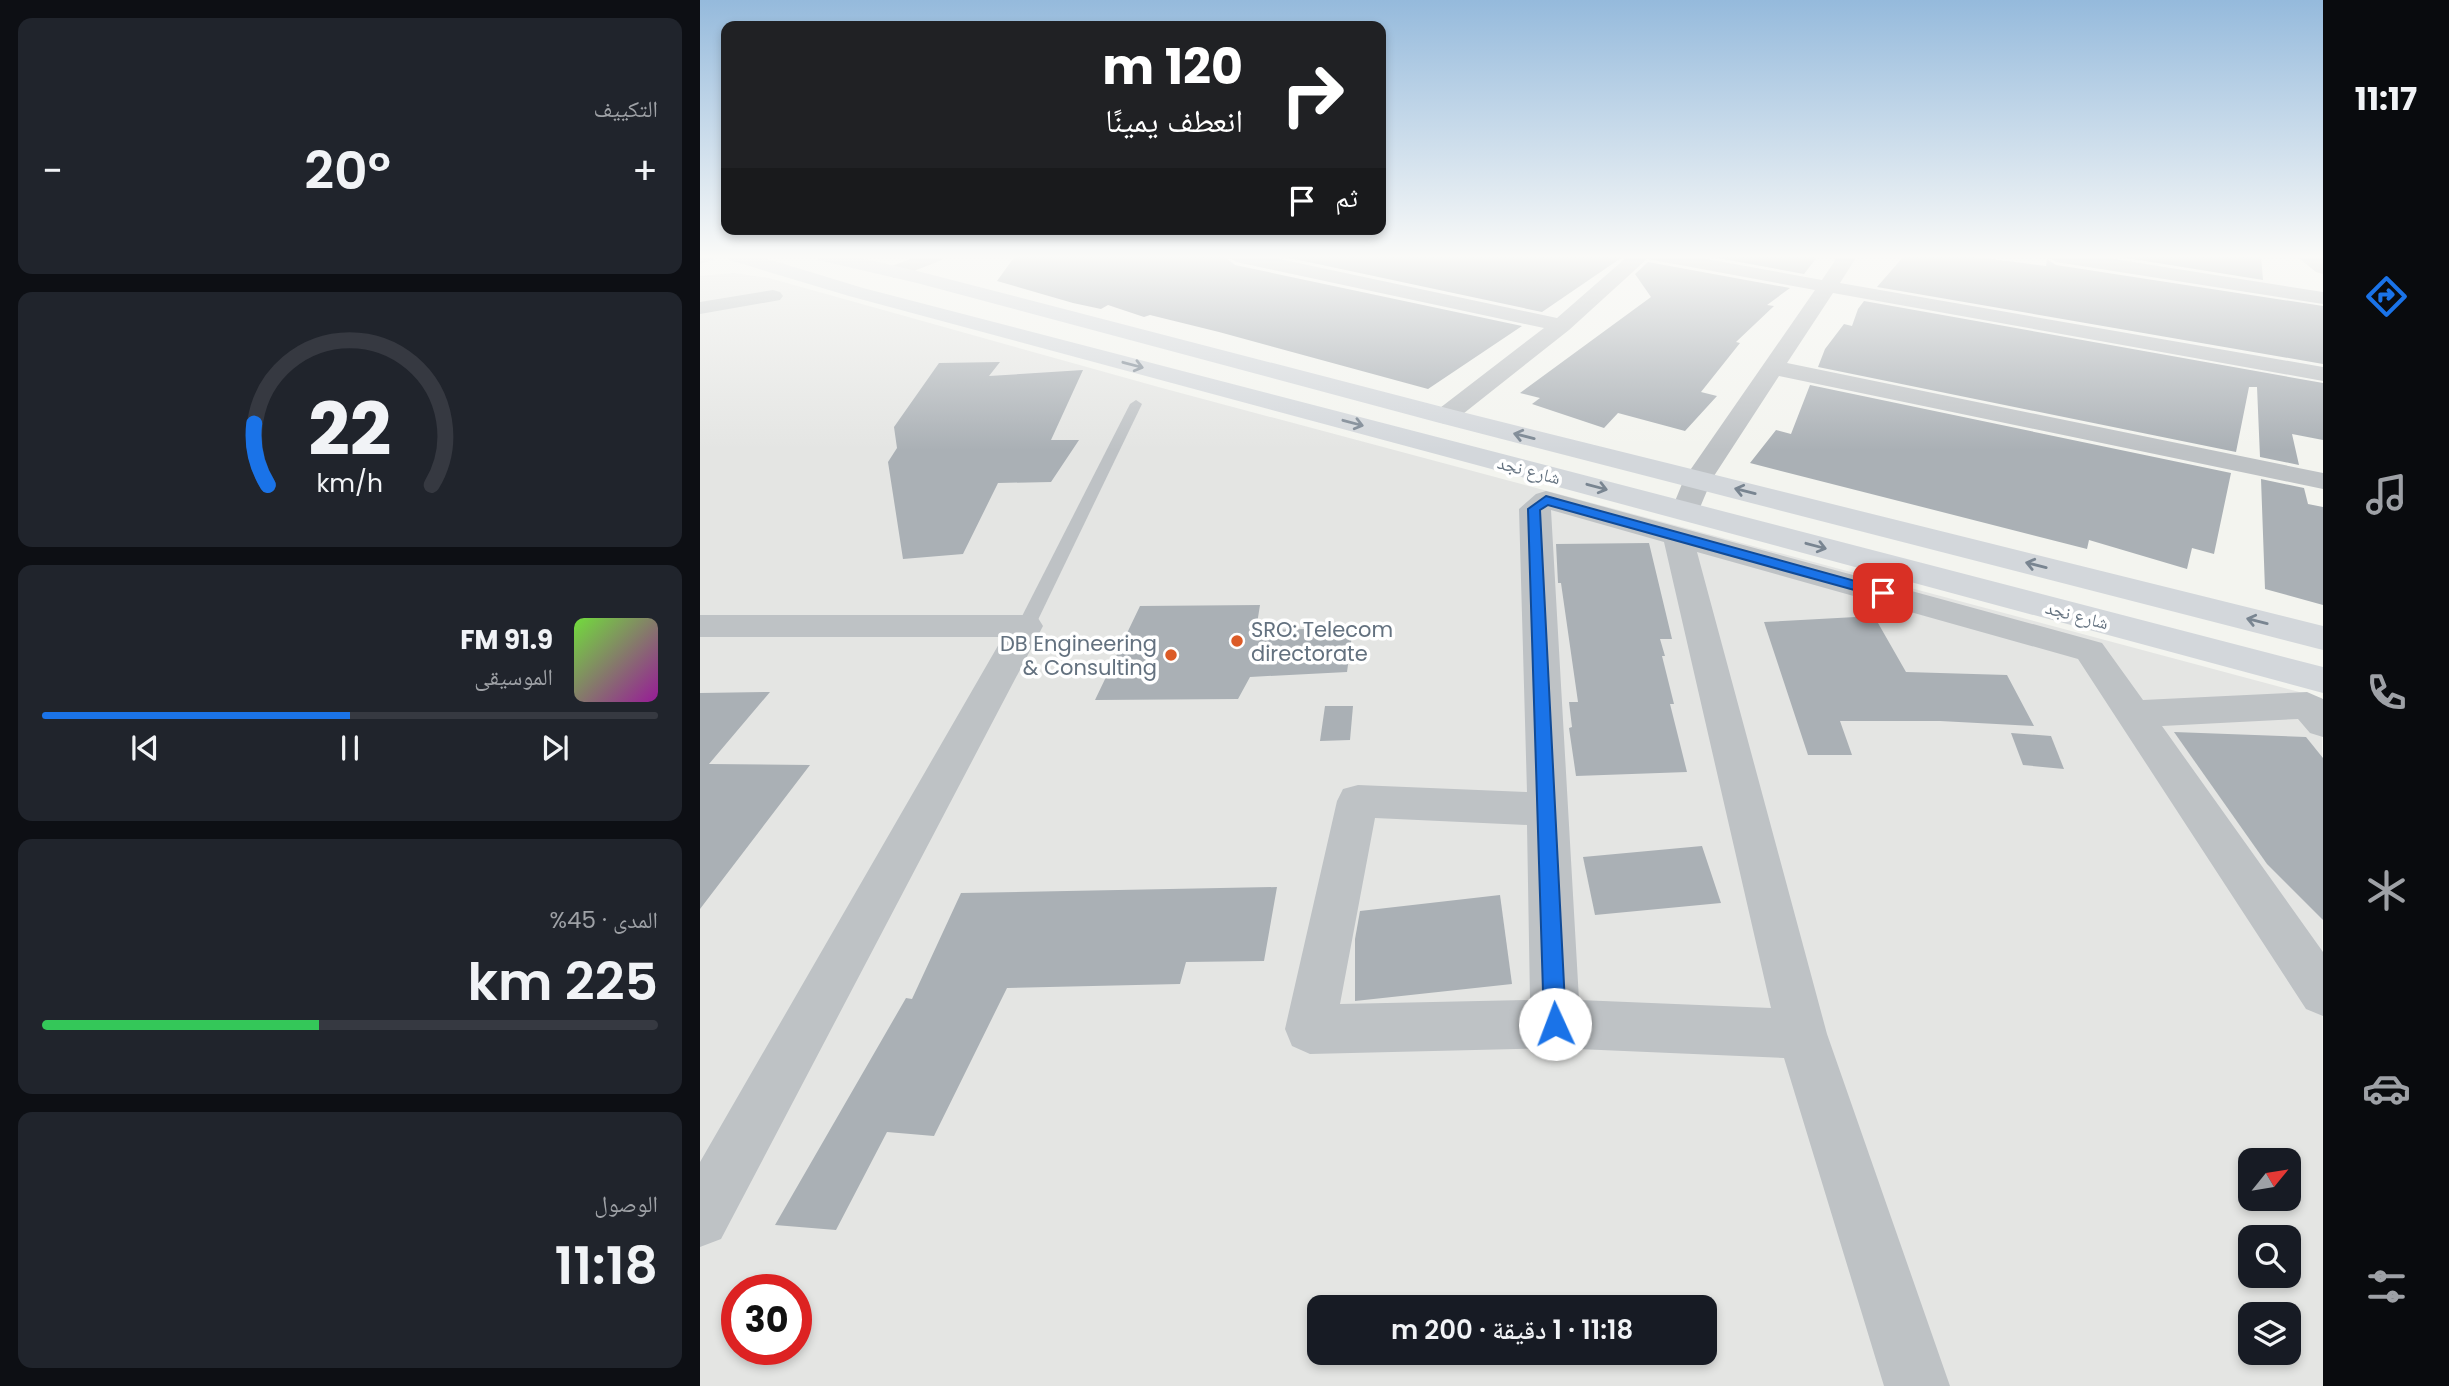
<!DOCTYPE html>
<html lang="ar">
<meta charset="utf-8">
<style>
:root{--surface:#171b24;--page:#20242c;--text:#f1f3f6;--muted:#9ea1a6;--line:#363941;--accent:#1a73e8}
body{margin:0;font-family:Poppins,"Noto Naskh Arabic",sans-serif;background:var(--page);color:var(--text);direction:rtl;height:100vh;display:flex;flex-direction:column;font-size:26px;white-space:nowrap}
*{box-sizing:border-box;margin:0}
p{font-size:23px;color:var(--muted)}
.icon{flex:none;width:38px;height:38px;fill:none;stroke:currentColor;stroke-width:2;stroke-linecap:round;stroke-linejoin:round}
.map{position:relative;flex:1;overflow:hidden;direction:ltr}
.side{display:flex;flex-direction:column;gap:18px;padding:18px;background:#0d0f14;width:700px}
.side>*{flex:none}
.banner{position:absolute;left:21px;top:21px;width:665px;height:214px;border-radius:14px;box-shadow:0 4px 10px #0003;direction:rtl;background:#202124;color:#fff;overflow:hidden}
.needle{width:46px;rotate:60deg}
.tools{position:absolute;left:1538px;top:1148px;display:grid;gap:14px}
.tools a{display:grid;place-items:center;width:63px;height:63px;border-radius:14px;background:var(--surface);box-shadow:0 4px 10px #0003;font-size:35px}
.speed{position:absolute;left:21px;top:1274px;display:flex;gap:14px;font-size:35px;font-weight:700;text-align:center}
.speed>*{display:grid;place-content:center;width:91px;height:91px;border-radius:50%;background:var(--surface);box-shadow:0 4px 10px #0003;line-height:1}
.speed .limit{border:10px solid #d22;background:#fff;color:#111}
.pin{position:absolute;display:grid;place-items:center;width:60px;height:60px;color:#fff;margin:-30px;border-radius:14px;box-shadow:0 4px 10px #0006}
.me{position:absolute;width:77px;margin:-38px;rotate:358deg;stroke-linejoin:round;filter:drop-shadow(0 0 5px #0008)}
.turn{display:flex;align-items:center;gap:24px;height:147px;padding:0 28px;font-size:32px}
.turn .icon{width:91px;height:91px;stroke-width:2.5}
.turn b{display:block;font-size:49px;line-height:60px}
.then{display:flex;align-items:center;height:66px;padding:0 28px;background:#0003;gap:14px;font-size:26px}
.big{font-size:52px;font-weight:600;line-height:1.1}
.side .card{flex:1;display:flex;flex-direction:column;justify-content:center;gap:10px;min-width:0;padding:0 24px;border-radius:14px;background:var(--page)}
.side .dial{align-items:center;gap:0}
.dial svg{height:182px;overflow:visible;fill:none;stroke:var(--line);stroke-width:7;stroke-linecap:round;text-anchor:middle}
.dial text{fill:var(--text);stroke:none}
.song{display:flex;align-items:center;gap:21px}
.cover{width:84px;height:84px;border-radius:10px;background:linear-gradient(135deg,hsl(100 70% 55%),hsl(300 70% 35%))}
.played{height:7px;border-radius:4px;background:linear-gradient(90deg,var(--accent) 50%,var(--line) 50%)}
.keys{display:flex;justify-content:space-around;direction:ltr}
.heat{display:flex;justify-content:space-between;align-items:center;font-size:38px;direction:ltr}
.charge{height:10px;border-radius:5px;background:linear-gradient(90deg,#34c759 45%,var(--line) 0)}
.trip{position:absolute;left:607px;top:1295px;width:410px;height:70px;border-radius:14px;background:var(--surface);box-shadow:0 4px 10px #0003;font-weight:600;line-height:70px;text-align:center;direction:rtl}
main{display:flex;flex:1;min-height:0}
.tabs{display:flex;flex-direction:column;width:126px;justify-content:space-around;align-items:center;background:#090b0e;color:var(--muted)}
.tabs .icon{width:49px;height:49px}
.tabs .current{color:var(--accent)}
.tabs b{font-size:32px;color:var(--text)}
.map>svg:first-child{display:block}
.built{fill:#e4e5e3;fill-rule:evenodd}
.building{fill:#aab0b5}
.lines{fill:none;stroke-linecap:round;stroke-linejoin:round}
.lane{fill:#bec2c5;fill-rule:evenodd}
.street{fill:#bec2c5;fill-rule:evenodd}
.secondary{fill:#d3d7db;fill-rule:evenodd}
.oneway{stroke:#798591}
.route{fill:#1a73e8;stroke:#114b97;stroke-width:2}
.poi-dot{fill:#dc5b27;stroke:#fff;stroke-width:2.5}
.labels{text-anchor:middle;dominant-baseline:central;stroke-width:7;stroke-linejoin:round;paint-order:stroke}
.far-street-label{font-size:18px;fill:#63717f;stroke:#fff}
.poi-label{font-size:21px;fill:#63717f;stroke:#fff;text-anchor:start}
</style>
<main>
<nav class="tabs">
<b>11:17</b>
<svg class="icon current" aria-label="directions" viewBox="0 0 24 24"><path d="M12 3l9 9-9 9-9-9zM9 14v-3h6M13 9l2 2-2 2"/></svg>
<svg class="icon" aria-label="music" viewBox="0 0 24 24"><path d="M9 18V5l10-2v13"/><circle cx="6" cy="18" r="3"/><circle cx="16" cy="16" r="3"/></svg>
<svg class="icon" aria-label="phone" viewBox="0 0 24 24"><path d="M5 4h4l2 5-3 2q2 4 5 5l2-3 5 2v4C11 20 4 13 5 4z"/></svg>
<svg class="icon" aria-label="climate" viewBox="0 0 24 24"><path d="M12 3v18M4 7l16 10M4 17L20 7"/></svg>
<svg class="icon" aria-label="car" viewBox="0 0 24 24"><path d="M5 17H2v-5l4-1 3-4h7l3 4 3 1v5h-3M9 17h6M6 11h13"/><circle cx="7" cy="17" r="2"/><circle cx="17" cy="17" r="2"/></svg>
<svg class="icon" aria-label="filters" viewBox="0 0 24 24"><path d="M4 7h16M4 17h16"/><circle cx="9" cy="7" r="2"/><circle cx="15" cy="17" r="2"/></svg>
</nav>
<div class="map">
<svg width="1623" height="1386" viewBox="0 0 1623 1386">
<rect width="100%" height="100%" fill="#f3f4ef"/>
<path class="built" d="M34,273L69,278L462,388L1622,698L1623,1386H0V276ZM1550,1160H1589V1199H1550ZM1550,1237H1589V1276H1550ZM37,1290H96V1349H37ZM620,1307H1004V1353H620ZM1550,1314H1589V1353H1550Z"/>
<g class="building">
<path d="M315,256H524L535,265L822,326L728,389L519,332L450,315L444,317L408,305L401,309L373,303L297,281Z"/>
<path d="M580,256H924L842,312Z"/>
<path d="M1007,256H1118L1104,274Z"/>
<path d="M1204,256H1269L1346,266L1347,259L1356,265L1623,306V364L1177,287Z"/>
<path d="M1414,256H1561L1563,280Z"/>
<path d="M948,262L1090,288L1067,305L1074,306L1036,342L1040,343L1001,392L1017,396L985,431L918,413L904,428L832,404L840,398L820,393L951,297L935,274Z"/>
<path d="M1164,301L1623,383V440L1592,434L1599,465L1560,457L1557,387H1549L1536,452L1118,367L1125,349L1144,324L1152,326L1158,309Z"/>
<path d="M300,362L289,376L383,370L351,440H379L351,482L298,483L263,554L203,559L188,462L197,448L194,427L239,363Z"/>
<path d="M1110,385L1531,473L1514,554L1492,548L1487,569L1389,540L1387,549L1050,463L1076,430L1091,434Z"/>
<path d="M1561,479L1604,488L1608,504L1623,507V605L1565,589Z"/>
<path d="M949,543L972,639H960L965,656H962L974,704H970L987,772L876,776L869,728L872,727L869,702H878L861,583H858L856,544Z"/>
<path d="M560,605L556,630L653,628L647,672L550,677L538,699L395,700L440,606Z"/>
<path d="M1174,616L1206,672L1307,675L1334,726L1240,721H1140L1152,755H1108L1064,622Z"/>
<path d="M70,692L9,764L110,765L0,909V693Z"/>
<path d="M625,706H653L650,740L620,741Z"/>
<path d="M1474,732L1606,737L1623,758V920L1567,864Z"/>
<path d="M1311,733L1351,736L1364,769L1323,765Z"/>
<path d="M1002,846L1021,903L895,915L883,857Z"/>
<path d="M577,887L564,961L486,962L480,984L307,988L234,1136L187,1132L136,1230L75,1225L206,998L212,999L261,893Z"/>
<path d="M800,895L812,984L655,1001V939L660,911Z"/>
</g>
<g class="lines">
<path class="lane" d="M436,400L442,404L335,626L326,632L320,630L317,626L430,404Z"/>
<g class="street">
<path d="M217,256H244L242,260L201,276L194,278L184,272L187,268Z"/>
<path d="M527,256H565L857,318L928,256H990L1122,280L1138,256H1157L1140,283L1623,367V381L1133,293L1087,363L1623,473V489L1079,376L1012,479L996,517L986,520L976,517L971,511L984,479L1115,290L947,259L869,330L754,421L745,424L736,421L732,416L736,411L844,328L536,262Z"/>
<path d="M1347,256H1395L1623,292V304L1356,262Z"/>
<path d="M1596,256H1618L1623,259V274L1616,272Z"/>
<path d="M73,290L80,292L83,296L80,300L0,314V302Z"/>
<path d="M846,491L1402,643L1443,700L1607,692L1623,699V737L1610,733L1598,719L1462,726L1623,952V1016L1606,1009L1378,659L997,552L1127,1034L1250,1386H1184L1084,1058L855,1048L610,1054L592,1046L585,1029L637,801L643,789L658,785L827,792L819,509L836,494ZM851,510L964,542L1071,1008L879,1000ZM675,818L827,825L830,1000L640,1004Z"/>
<path d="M0,615H326L338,618L343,626L21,1239L0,1247V1162L303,637H0Z"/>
</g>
<g class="secondary">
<path d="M0,256H16L13,260L0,264Z"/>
<path d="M26,256H58L163,288L1623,667V693L149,296L29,260Z"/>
<path d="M115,256H153L221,272L754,410L1623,626V650L736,422L217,283L118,260Z"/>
</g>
</g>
<defs><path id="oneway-shaft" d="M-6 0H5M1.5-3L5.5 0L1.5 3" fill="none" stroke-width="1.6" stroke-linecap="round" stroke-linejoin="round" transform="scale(1.75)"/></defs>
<g class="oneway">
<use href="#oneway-shaft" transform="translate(433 365) rotate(15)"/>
<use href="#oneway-shaft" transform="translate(653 423) rotate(15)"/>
<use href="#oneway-shaft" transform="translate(824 436) rotate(-166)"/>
<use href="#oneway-shaft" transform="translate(897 487) rotate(15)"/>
<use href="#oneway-shaft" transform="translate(1045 491) rotate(-166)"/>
<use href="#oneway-shaft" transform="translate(1116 546) rotate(15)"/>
<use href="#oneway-shaft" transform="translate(1336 565) rotate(-166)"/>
<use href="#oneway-shaft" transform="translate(1557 621) rotate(-166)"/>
</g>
<linearGradient id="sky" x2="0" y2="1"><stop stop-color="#95badc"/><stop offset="0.57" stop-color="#fafaf8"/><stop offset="1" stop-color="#fafaf8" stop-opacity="0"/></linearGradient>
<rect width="1623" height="450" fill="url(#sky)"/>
<path class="route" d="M846,496L1188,590L1190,593L1183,598L848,505L840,510L866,1024L863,1031L855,1034L847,1031L844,1024L828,509Z"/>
<g class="poi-dot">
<circle cx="537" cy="641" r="7"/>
<circle cx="471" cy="655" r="7"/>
</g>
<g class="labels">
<g class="far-street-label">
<text transform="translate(829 470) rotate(15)">شارع نجد</text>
<text transform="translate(1377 615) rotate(15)">شارع نجد</text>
</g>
<g class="poi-label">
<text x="551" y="629">SRO: Telecom<tspan x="551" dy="24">directorate</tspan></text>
<text x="457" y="643" text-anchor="end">DB Engineering<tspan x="457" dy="24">&amp; Consulting</tspan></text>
</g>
</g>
</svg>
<div class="tools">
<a><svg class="needle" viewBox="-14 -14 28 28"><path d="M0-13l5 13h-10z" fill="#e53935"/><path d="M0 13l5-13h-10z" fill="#9ea1a6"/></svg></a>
<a><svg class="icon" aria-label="search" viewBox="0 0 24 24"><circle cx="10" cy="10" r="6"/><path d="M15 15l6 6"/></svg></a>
<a><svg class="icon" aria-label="layers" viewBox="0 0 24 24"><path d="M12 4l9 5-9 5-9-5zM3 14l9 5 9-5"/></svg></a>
</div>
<div class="speed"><div class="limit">30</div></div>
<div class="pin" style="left:1183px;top:593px;background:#d93025"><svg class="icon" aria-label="arrive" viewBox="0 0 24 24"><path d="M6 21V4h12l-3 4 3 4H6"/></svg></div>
<svg class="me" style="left:855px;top:1024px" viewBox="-20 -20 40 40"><circle r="19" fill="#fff"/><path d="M0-13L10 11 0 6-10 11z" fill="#1a73e8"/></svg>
<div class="trip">11:18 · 1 دقيقة · 200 m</div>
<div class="banner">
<div class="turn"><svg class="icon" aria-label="right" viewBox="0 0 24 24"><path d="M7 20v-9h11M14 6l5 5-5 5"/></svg><div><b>120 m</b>انعطف يمينًا</div></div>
<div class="then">ثم<svg class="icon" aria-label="arrive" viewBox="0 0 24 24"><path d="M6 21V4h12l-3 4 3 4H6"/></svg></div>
</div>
</div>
<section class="side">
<div class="card"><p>التكييف</p>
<div class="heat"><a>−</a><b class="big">20°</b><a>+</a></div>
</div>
<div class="card dial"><svg viewBox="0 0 100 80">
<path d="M14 69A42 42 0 1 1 86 69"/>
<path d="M14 69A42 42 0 0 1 8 42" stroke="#1a73e8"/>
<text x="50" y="56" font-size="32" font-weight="700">22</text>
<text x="50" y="72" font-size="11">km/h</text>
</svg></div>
<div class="card">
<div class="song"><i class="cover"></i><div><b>91.9 FM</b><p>الموسيقى</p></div></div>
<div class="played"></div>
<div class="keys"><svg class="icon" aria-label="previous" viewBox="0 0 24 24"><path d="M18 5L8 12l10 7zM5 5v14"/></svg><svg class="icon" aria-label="pause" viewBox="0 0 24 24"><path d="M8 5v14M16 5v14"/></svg><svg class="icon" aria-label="next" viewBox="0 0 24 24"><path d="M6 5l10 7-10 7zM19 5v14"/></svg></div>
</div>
<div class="card"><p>المدى · 45%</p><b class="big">225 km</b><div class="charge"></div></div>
<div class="card"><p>الوصول</p><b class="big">11:18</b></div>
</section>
</main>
